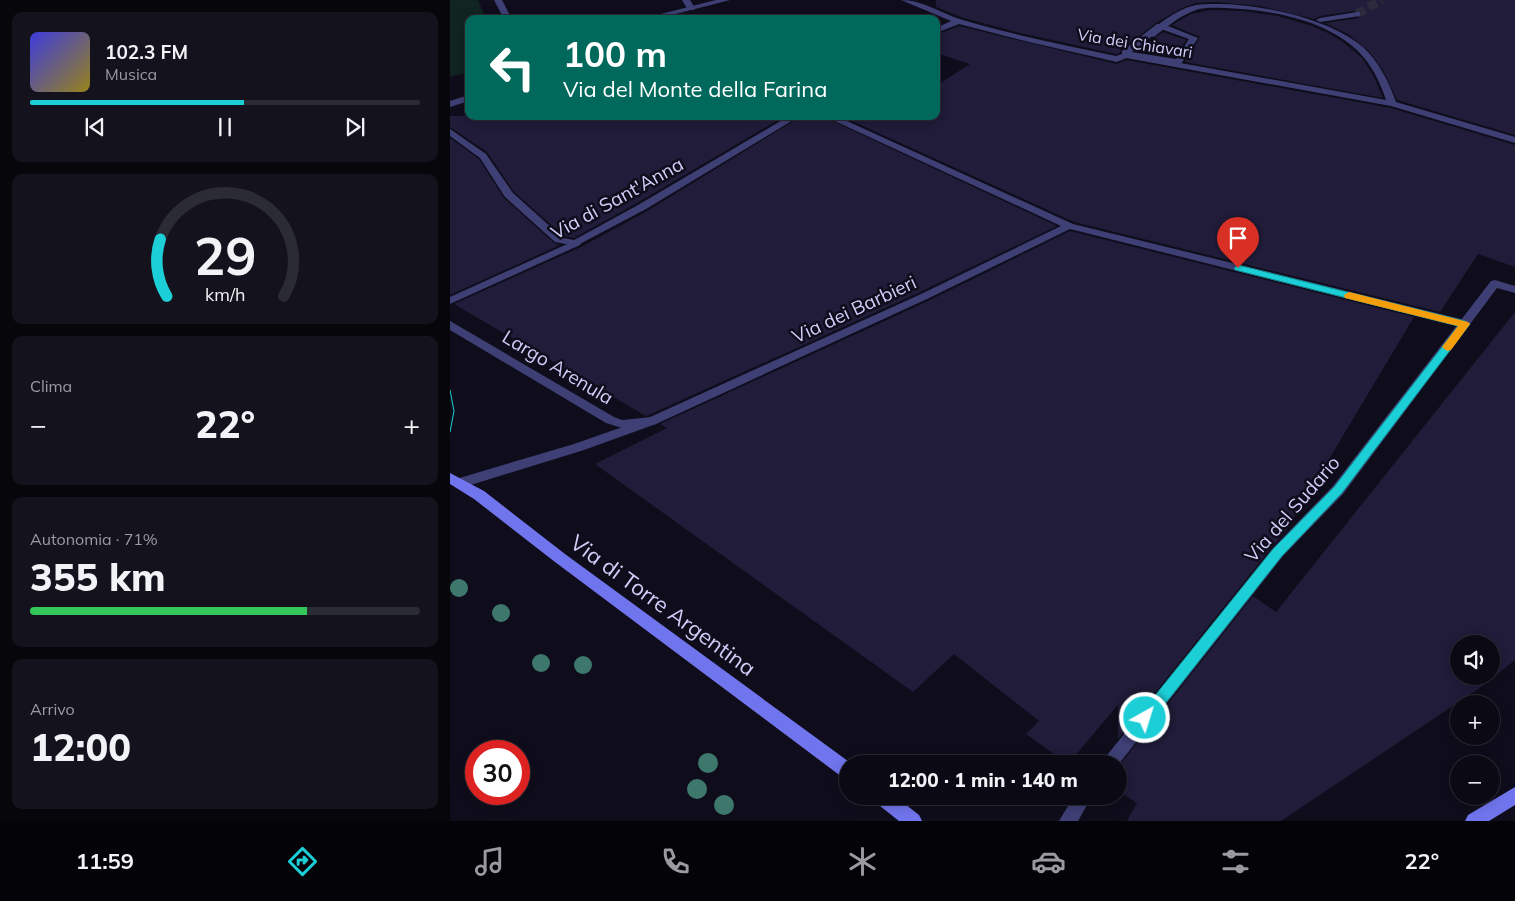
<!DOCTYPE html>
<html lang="it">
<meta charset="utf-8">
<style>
:root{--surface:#0b0a14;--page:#14131d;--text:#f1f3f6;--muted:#9a9aa0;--line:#2b2b34;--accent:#1ccfd7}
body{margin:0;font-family:Mulish,sans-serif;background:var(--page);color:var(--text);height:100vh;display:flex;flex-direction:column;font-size:19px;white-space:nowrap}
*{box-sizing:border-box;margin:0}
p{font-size:16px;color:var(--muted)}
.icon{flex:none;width:28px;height:28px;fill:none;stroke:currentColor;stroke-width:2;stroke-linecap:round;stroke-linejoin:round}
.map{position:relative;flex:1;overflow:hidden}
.panel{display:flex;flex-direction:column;gap:12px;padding:12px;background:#06060b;width:450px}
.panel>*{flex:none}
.top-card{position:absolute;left:15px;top:15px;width:475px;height:105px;border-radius:10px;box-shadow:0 2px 12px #0003,0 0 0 1px var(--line);background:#00695c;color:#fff;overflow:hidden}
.fabs{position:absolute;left:1000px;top:635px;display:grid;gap:10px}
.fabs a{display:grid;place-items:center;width:50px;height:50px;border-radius:50%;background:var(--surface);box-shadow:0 2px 12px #0003,0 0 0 1px var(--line);font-size:25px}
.speed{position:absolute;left:15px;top:740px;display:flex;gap:10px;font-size:25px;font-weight:700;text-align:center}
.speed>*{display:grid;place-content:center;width:65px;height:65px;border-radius:50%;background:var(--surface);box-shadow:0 2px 12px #0003,0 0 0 1px var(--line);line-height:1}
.speed .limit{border:8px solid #d22;background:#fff;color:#111}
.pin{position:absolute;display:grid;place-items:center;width:42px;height:42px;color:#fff;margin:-51px -21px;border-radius:50% 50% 50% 0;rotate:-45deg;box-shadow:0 0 5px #0007}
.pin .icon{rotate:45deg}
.me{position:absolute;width:55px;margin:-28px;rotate:39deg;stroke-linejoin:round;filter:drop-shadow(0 0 4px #0008)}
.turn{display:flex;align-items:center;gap:18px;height:105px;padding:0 15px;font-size:22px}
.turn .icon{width:65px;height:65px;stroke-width:2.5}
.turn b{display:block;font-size:35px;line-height:42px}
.big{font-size:38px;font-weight:800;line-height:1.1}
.panel .widget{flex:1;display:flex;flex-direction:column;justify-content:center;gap:8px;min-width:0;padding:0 18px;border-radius:10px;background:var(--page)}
.panel .dial{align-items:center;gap:0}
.dial svg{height:130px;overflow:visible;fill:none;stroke:var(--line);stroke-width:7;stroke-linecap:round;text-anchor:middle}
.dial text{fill:var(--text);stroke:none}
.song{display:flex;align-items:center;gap:15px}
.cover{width:60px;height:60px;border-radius:8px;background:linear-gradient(135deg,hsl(240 70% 55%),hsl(50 70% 35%))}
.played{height:5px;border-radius:2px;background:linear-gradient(90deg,var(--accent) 55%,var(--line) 55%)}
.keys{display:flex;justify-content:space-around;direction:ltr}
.heat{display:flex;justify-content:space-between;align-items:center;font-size:28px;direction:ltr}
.charge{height:8px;border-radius:4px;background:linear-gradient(90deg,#34c759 71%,var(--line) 0)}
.trip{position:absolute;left:389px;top:755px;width:288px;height:50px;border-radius:25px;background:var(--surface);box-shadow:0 2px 12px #0003,0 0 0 1px var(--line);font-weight:800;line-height:50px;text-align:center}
.tabs{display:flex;height:80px;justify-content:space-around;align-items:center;background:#040408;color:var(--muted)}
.tabs .icon{width:35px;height:35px}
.tabs .active{color:var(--accent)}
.tabs b{font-size:22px;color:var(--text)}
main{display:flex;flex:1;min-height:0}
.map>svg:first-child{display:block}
.green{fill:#112422}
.building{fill:#201c39;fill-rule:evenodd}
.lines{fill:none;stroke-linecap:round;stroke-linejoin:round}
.street-tunnel{stroke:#2c2a3c;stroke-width:9;stroke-dasharray:9 4.5;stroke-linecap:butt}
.lane{fill:#3e3f74;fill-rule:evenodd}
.street{fill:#3e3f74;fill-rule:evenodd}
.secondary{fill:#7175ed;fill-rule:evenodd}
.tram{stroke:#1ccfd7;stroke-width:1}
.tree{fill:#3e776c}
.route{fill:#1ccfd7;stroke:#12878c}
.slow{fill:#f59e0b}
.labels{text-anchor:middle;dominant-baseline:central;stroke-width:5;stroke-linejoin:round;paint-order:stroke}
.far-street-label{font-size:16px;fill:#d0cef9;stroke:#0f0d1b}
.street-label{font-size:19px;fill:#d0cef9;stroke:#0f0d1b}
.near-street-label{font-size:22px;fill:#d0cef9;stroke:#0f0d1b}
</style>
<main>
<section class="panel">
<div class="widget">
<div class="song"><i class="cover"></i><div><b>102.3 FM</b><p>Musica</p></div></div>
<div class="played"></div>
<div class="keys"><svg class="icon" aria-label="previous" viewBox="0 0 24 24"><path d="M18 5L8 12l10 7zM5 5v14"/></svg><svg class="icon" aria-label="pause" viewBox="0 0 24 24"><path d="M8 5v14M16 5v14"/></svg><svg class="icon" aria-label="next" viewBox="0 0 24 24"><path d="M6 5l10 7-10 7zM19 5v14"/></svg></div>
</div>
<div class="widget dial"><svg viewBox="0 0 100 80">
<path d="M14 69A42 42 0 1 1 86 69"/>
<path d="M14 69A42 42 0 0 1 10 34" stroke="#1ccfd7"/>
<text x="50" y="56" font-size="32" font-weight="700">29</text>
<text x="50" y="72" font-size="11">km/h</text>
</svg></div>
<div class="widget"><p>Clima</p>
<div class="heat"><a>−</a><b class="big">22°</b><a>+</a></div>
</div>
<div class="widget"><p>Autonomia · 71%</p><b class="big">355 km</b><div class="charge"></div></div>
<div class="widget"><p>Arrivo</p><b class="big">12:00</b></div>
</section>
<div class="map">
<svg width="1065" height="821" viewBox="0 0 1065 821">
<rect width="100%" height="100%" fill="#0f0d1b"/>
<path class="green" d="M0,0H28L36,19H19V72L0,77Z"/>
<g class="building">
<path d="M486,0H1065V135L947,100L934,72L920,52L898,34L875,23L910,18L912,12L910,10L870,16L864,19L810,6L765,2L746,3L732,8L706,23L671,50L670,53L666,54L570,33L514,18L486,7Z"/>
<path d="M761,10L793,11L828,16L862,26L878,33L893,42L912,58L923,75L933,98L735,62L750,37L722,25L741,14Z"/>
<path d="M509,26L667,64L676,60L941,108L1065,145V267L1028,254L990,312L624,222L391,116H486V86L520,64L486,53V35Z"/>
<path d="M713,32L736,40L725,57L687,51Z"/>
<path d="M0,116H335L187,203L124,238L114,236L64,192L37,152L0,127Z"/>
<path d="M352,116H372L607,226L468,293L199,415L196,416L4,304L131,247L197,211Z"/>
<path d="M0,138L29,159L54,198L104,243L110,245L0,295Z"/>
<path d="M620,231L964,317L836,531L822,547L668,739V705L618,764L576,734L589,721L504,654L463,692L145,464L217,428L210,424L478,301Z"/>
<path d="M1065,312V660L1028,689L831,821H677L687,803L668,791V767L803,596L826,612ZM1009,644H1041V676H1009Z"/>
</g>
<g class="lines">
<path class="street-tunnel" d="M907,14L932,0"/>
<g class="lane">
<path d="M232,0H240L245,8L244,10H238Z"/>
<path d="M451,0C473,0 492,14 513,20C563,35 615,45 666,56L675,53L936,100C930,82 922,65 908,51C874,19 821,10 776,8C767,8 754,7 746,10C731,15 716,27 704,37L697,35C708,23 730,8 746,5C793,0 876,15 913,47C929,62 939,82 946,102L1065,137V143L941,106L676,58L667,62L579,42L509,24L486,33V28L501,21Z"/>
<path d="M339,116H350L196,209L126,246L105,242L55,197L30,158L0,136V129L36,154L63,193L113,238L124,240L188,205Z"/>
<path d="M374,116H386L623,224L1015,320L1021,324L1015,328L620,229L477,299L206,424L134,450L11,488L6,487L4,483L6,479L124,444L198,418L469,295L611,226Z"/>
</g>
<g class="street">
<path d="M44,0H52L62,19H54Z"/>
<path d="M266,0H280L206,19H191Z"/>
<path d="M907,12H910V16L870,22L866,20L870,18Z"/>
<path d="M707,24H713L748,38L731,64L672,55V51ZM711,29L739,39L726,59L682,52Z"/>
<path d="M19,95V101L0,107V101Z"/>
<path d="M126,240L131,243L130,245L0,304V297Z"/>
<path d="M1045,280L1065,286V293L1047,288L893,494L833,556L668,765L650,764L823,548L883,486L1041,281Z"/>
<path d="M0,321L164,417L172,420L202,417L206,418L208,421L206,424L202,425L172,428L156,423L0,330Z"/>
<path d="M624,796H642L628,821H609Z"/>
</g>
<g class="secondary">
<path d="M0,473L34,491L115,554L402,764H398V779L392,777L105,562L24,499L0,484Z"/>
<path d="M1065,787V805L1039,821H1015L1018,815Z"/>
<path d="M423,796H445L469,815L472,821H449L425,802Z"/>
</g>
<path class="tram" d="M0,390L4,411L0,432"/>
</g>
<g class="tree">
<circle cx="9" cy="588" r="9"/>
<circle cx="51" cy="613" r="9"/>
<circle cx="91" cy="663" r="9"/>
<circle cx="133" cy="665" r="9"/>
<circle cx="258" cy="763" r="10"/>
<circle cx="247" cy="789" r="10"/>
<circle cx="274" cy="805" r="10"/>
</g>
<path class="route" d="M788,265L1015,321L1020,324L892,493L832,556L700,723L695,725L690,723L687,718L690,714L823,549L884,487L1008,326L785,270L784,268Z"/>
<path class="slow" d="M899,292L1018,322L1020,324L1001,350L997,351L992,347L1008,326L895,298L894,295Z"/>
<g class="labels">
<g class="far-street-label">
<text transform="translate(685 43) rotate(9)">Via dei Chiavari</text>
</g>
<g class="street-label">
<text transform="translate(167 198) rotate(-29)">Via di Sant'Anna</text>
<text transform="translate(404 309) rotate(-25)">Via dei Barbieri</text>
<text transform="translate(108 367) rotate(31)">Largo Arenula</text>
<text transform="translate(842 509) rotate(-49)">Via del Sudario</text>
</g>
<g class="near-street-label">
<text transform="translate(213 605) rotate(36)">Via di Torre Argentina</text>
</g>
</g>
</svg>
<div class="fabs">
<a><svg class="icon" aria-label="sound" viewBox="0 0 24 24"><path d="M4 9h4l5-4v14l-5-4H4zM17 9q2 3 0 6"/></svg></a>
<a>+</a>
<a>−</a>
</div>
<div class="speed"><div class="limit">30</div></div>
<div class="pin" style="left:788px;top:268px;background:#d93025"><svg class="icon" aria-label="arrive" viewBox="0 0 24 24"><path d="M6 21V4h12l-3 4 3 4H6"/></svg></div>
<svg class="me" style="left:695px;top:718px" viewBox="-20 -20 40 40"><circle r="17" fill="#1ccfd7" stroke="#fff" stroke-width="3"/><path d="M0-11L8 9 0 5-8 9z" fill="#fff"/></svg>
<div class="trip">12:00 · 1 min · 140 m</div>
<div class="top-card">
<div class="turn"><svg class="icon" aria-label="left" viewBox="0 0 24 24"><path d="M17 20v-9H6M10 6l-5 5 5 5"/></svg><div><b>100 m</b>Via del Monte della Farina</div></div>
</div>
</div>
</main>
<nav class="tabs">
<b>11:59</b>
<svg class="icon active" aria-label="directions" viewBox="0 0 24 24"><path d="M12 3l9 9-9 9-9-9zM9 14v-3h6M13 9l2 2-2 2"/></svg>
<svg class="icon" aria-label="music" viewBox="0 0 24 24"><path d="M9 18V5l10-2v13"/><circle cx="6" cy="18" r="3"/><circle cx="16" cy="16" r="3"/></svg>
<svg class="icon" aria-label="phone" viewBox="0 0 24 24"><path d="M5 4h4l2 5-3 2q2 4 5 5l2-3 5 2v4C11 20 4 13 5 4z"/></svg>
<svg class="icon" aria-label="climate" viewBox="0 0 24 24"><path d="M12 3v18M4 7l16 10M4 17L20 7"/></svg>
<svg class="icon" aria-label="car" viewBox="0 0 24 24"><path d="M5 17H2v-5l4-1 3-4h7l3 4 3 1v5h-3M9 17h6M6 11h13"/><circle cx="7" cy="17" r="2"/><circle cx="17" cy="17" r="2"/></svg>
<svg class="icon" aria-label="filters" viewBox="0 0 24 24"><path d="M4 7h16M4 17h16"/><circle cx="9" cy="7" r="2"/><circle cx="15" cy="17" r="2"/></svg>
<b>22°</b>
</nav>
